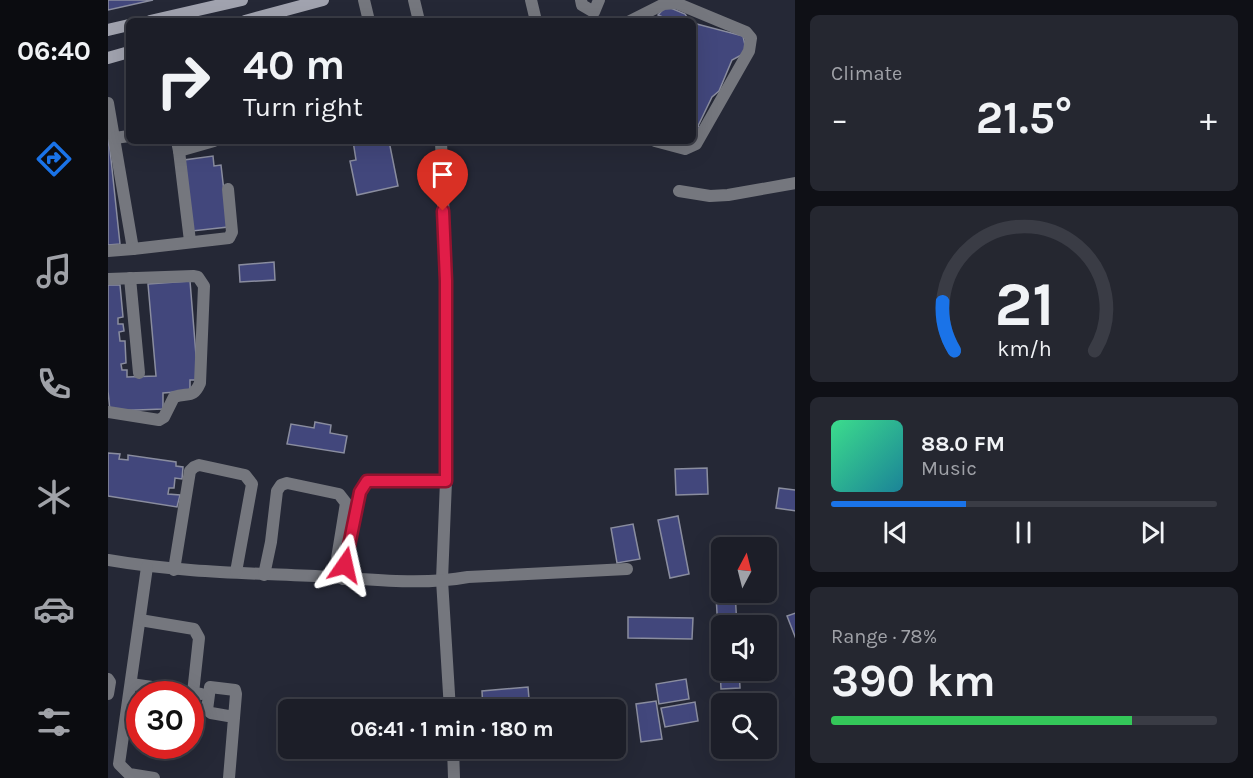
<!DOCTYPE html>
<meta charset="utf-8">
<style>
:root{--surface:#1c1e28;--page:#252730;--text:#f1f3f6;--muted:#a0a2a8;--line:#3a3c45;--accent:#1a73e8}
body{margin:0;font-family:Karla,sans-serif;background:var(--page);color:var(--text);height:100vh;display:flex;flex-direction:column;font-size:22px;white-space:nowrap}
*{box-sizing:border-box;margin:0}
p{font-size:20px;color:var(--muted)}
.icon{flex:none;width:33px;height:33px;fill:none;stroke:currentColor;stroke-width:2;stroke-linecap:round;stroke-linejoin:round}
.map{position:relative;flex:1;overflow:hidden}
.details{display:flex;flex-direction:column;gap:15px;padding:15px;background:#0f1016;width:458px}
.details>*{flex:none}
.guide{position:absolute;left:18px;top:18px;width:570px;height:126px;border-radius:9px;box-shadow:0 6px 24px #0002,0 0 0 2px var(--line);background:#1c1e28;color:var(--text);overflow:hidden}
.needle{width:39px;rotate:7deg}
.tools{position:absolute;left:603px;top:537px;display:grid;gap:12px}
.tools a{display:grid;place-items:center;width:66px;height:66px;border-radius:9px;background:var(--surface);box-shadow:0 6px 24px #0002,0 0 0 2px var(--line);font-size:30px}
.speed{position:absolute;left:18px;top:681px;display:flex;gap:12px;font-size:30px;font-weight:700;text-align:center}
.speed>*{display:grid;place-content:center;width:78px;height:78px;border-radius:50%;background:var(--surface);box-shadow:0 6px 24px #0002,0 0 0 2px var(--line);line-height:1}
.speed .limit{border:9px solid #d22;background:#fff;color:#111}
.pin{position:absolute;display:grid;place-items:center;width:51px;height:51px;color:#fff;margin:-62px -26px;border-radius:50% 50% 50% 0;rotate:-45deg;box-shadow:0 0 6px #0007}
.pin .icon{rotate:45deg}
.me{position:absolute;width:66px;margin:-33px;rotate:11deg;stroke-linejoin:round;filter:drop-shadow(0 0 4px #0008)}
.turn{display:flex;align-items:center;gap:21px;height:126px;padding:0 18px;font-size:27px}
.turn .icon{width:78px;height:78px;stroke-width:2.5}
.turn b{display:block;font-size:42px;line-height:51px}
.big{font-size:45px;font-weight:700;line-height:1.1}
.details .tile{flex:1;display:flex;flex-direction:column;justify-content:center;gap:9px;min-width:0;padding:0 21px;border-radius:9px;background:var(--page)}
.details .dial{align-items:center;gap:0}
.dial svg{height:156px;overflow:visible;fill:none;stroke:var(--line);stroke-width:7;stroke-linecap:round;text-anchor:middle}
.dial text{fill:var(--text);stroke:none}
.song{display:flex;align-items:center;gap:18px}
.cover{width:72px;height:72px;border-radius:9px;background:linear-gradient(135deg,hsl(150 70% 55%),hsl(190 70% 35%))}
.played{height:6px;border-radius:3px;background:linear-gradient(90deg,var(--accent) 35%,var(--line) 35%)}
.keys{display:flex;justify-content:space-around;direction:ltr}
.heat{display:flex;justify-content:space-between;align-items:center;font-size:33px;direction:ltr}
.charge{height:9px;border-radius:4px;background:linear-gradient(90deg,#34c759 78%,var(--line) 0)}
.trip{position:absolute;left:170px;top:699px;width:348px;height:60px;border-radius:9px;background:var(--surface);box-shadow:0 6px 24px #0002,0 0 0 2px var(--line);font-weight:700;line-height:60px;text-align:center}
main{display:flex;flex:1;min-height:0}
.tab-bar{display:flex;flex-direction:column;width:108px;justify-content:space-around;align-items:center;background:#0b0c10;color:var(--muted)}
.tab-bar .icon{width:42px;height:42px}
.tab-bar .active{color:var(--accent)}
.tab-bar b{font-size:27px;color:var(--text)}
.map>svg:first-child{display:block}
.building{fill:#42477c;stroke:#8a8d9f;stroke-width:1.5}
.lines{fill:none;stroke-linecap:round;stroke-linejoin:round}
.minor{stroke:#75777e;stroke-width:12}
.secondary{stroke:#a1a3af;stroke-width:12}
.route-casing{stroke:#92132f;stroke-width:15}
.route{stroke:#e11d48;stroke-width:10}
</style>
<main>
<nav class="tab-bar">
<b>06:40</b>
<svg class="icon active" aria-label="directions" viewBox="0 0 24 24"><path d="M12 3l9 9-9 9-9-9zM9 14v-3h6M13 9l2 2-2 2"/></svg>
<svg class="icon" aria-label="music" viewBox="0 0 24 24"><path d="M9 18V5l10-2v13"/><circle cx="6" cy="18" r="3"/><circle cx="16" cy="16" r="3"/></svg>
<svg class="icon" aria-label="phone" viewBox="0 0 24 24"><path d="M5 4h4l2 5-3 2q2 4 5 5l2-3 5 2v4C11 20 4 13 5 4z"/></svg>
<svg class="icon" aria-label="climate" viewBox="0 0 24 24"><path d="M12 3v18M4 7l16 10M4 17L20 7"/></svg>
<svg class="icon" aria-label="car" viewBox="0 0 24 24"><path d="M5 17H2v-5l4-1 3-4h7l3 4 3 1v5h-3M9 17h6M6 11h13"/><circle cx="7" cy="17" r="2"/><circle cx="17" cy="17" r="2"/></svg>
<svg class="icon" aria-label="filters" viewBox="0 0 24 24"><path d="M4 7h16M4 17h16"/><circle cx="9" cy="7" r="2"/><circle cx="15" cy="17" r="2"/></svg>
</nav>
<div class="map">
<svg width="688" height="778" viewBox="0 0 688 778">
<rect width="100%" height="100%" fill="#252836"/>
<g class="building">
<path d="M0,0H45L0,10Z"/>
<path d="M558,6L577,14L582,21H560L562,20L550,15Z"/>
<path d="M585,23L635,36L637,45V53L624,60L611,91L604,97L590,126L594,129L592,134L585,132Z"/>
<path d="M0,131L12,244L0,245Z"/>
<path d="M245,141H281L290,186L249,195L242,161L248,160Z"/>
<path d="M105,156L106,166L113,165L120,227L84,231L76,160Z"/>
<path d="M166,262L167,280L132,282L131,265Z"/>
<path d="M82,281L90,380H82V391L55,393V409L2,411L0,391V285H12L15,317L10,318V324H15L16,331L11,332L12,341H17L18,363L13,364L14,370H19V377L48,376L40,284Z"/>
<path d="M207,422L223,425L222,433L239,436L236,453L179,444L183,424L206,428Z"/>
<path d="M0,453L12,454L11,459L20,460V455L68,462V466L75,467L74,479L67,478L66,488H61L60,494L72,495L69,507L0,496Z"/>
<path d="M599,468L600,494L568,495L567,469Z"/>
<path d="M671,488L688,490V511L668,508Z"/>
<path d="M570,516L581,574L562,578L550,520Z"/>
<path d="M525,524L532,559L509,563L503,528Z"/>
<path d="M607,575H614V592H627L629,626H614V670H631L632,688L613,689Z"/>
<path d="M688,613V639L679,616Z"/>
<path d="M520,617L585,618L584,639L520,638Z"/>
<path d="M578,679L581,699L551,704L548,684Z"/>
<path d="M420,687L422,710H375L374,691Z"/>
<path d="M548,701L554,739L533,742L528,704Z"/>
<path d="M587,702L590,721L557,727L553,708Z"/>
</g>
<g class="lines">
<g class="minor">
<path d="M256,0L261,21"/>
<path d="M306,0L311,21"/>
<path d="M423,0L428,21"/>
<path d="M473,0L474,5L486,12L491,0"/>
<path d="M522,21L556,4L568,3L638,32L643,38L641,51L588,144L577,149L547,141"/>
<path d="M0,103L25,249L0,251"/>
<path d="M7,138L21,136"/>
<path d="M69,141L71,151L106,141"/>
<path d="M333,141L338,281V481L334,580L342,710"/>
<path d="M71,151L82,241"/>
<path d="M571,191L602,196L620,195L688,183"/>
<path d="M25,249L121,238L124,232L120,189"/>
<path d="M22,278L31,373"/>
<path d="M0,279L85,276L90,277L96,286L92,383C85,399 80,392 66,397L56,417L51,420L0,412"/>
<path d="M0,560C74,573 149,573 223,577C267,580 317,585 360,577L519,569"/>
<path d="M39,567L11,764L21,774L46,778"/>
<path d="M66,570L82,471L86,467L91,465L137,475L144,484L128,572"/>
<path d="M156,575L163,542L169,491L173,485L179,483L231,494L238,503L226,577"/>
<path d="M235,579L252,492L259,481H338"/>
<path d="M32,620L86,629L91,638L85,693"/>
<path d="M0,679L2,682L0,694"/>
<path d="M23,684L93,694"/>
<path d="M345,748L346,778"/>
<path d="M121,778L128,694L127,690L102,687L99,710L103,713L126,717"/>
</g>
<g class="secondary">
<path d="M42,21L134,0"/>
<path d="M137,21L215,0"/>
<path d="M0,30L21,25"/>
<path d="M0,58L21,52"/>
</g>
</g>
<g class="lines">
<g class="route-casing">
<path id="route" d="M237,565L252,492L259,481H338V281L335,211"/>
</g>
<use href="#route" class="route"/>
</g>
</svg>
<div class="tools">
<a><svg class="needle" viewBox="-14 -14 28 28"><path d="M0-13l5 13h-10z" fill="#e53935"/><path d="M0 13l5-13h-10z" fill="#a0a2a8"/></svg></a>
<a><svg class="icon" aria-label="sound" viewBox="0 0 24 24"><path d="M4 9h4l5-4v14l-5-4H4zM17 9q2 3 0 6"/></svg></a>
<a><svg class="icon" aria-label="search" viewBox="0 0 24 24"><circle cx="10" cy="10" r="6"/><path d="M15 15l6 6"/></svg></a>
</div>
<div class="speed"><div class="limit">30</div></div>
<div class="pin" style="left:335px;top:211px;background:#d93025"><svg class="icon" aria-label="arrive" viewBox="0 0 24 24"><path d="M6 21V4h12l-3 4 3 4H6"/></svg></div>
<svg class="me" style="left:237px;top:565px" viewBox="-20 -20 40 40"><path d="M0-17L14 15 0 8-14 15z" fill="#e11d48" stroke="#fff" stroke-width="4"/></svg>
<div class="trip">06:41 · 1 min · 180 m</div>
<div class="guide">
<div class="turn"><svg class="icon" aria-label="right" viewBox="0 0 24 24"><path d="M7 20v-9h11M14 6l5 5-5 5"/></svg><div><b>40 m</b>Turn right</div></div>
</div>
</div>
<section class="details">
<div class="tile"><p>Climate</p>
<div class="heat"><a>−</a><b class="big">21.5°</b><a>+</a></div>
</div>
<div class="tile dial"><svg viewBox="0 0 100 80">
<path d="M14 69A42 42 0 1 1 86 69"/>
<path d="M14 69A42 42 0 0 1 8 44" stroke="#1a73e8"/>
<text x="50" y="56" font-size="32" font-weight="700">21</text>
<text x="50" y="72" font-size="11">km/h</text>
</svg></div>
<div class="tile">
<div class="song"><i class="cover"></i><div><b>88.0 FM</b><p>Music</p></div></div>
<div class="played"></div>
<div class="keys"><svg class="icon" aria-label="previous" viewBox="0 0 24 24"><path d="M18 5L8 12l10 7zM5 5v14"/></svg><svg class="icon" aria-label="pause" viewBox="0 0 24 24"><path d="M8 5v14M16 5v14"/></svg><svg class="icon" aria-label="next" viewBox="0 0 24 24"><path d="M6 5l10 7-10 7zM19 5v14"/></svg></div>
</div>
<div class="tile"><p>Range · 78%</p><b class="big">390 km</b><div class="charge"></div></div>
</section>
</main>
